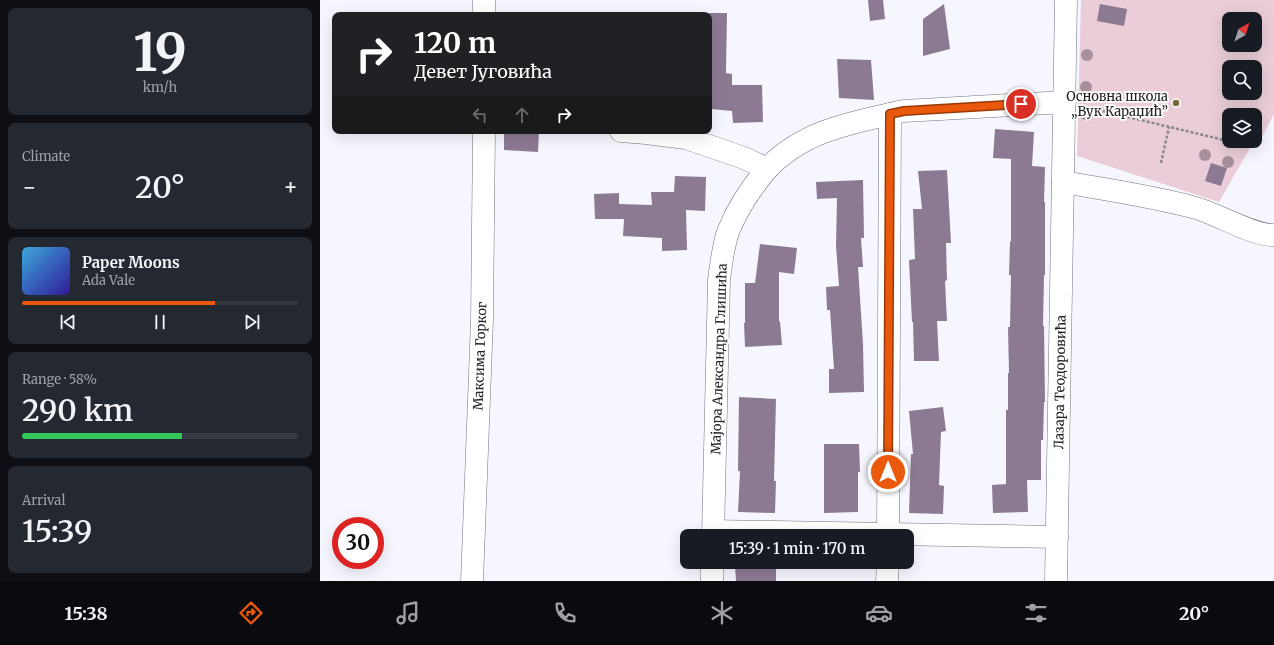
<!DOCTYPE html>
<meta charset="utf-8">
<style>
:root{--surface:#171b24;--page:#242831;--text:#f1f3f6;--muted:#9ea1a6;--line:#363941;--accent:#ea580c}
body{margin:0;font-family:Merriweather,serif;background:var(--page);color:var(--text);height:100vh;display:flex;flex-direction:column;font-size:15px;white-space:nowrap}
*{box-sizing:border-box;margin:0}
p{font-size:13px;color:var(--muted)}
.icon{flex:none;width:22px;height:22px;fill:none;stroke:currentColor;stroke-width:2;stroke-linecap:round;stroke-linejoin:round}
.map{position:relative;flex:1;overflow:hidden}
.panel{display:flex;flex-direction:column;gap:8px;padding:8px;background:#0d0f14;width:320px}
.panel>*{flex:none}
.guide{position:absolute;left:12px;top:12px;width:380px;height:122px;border-radius:8px;box-shadow:0 4px 16px #0002;background:#202124;color:#fff;overflow:hidden}
.needle{width:26px;rotate:39deg}
.tools{position:absolute;left:902px;top:12px;display:grid;gap:8px}
.tools a{display:grid;place-items:center;width:40px;height:40px;border-radius:8px;background:var(--surface);box-shadow:0 4px 16px #0002;font-size:20px}
.speed{position:absolute;left:12px;top:517px;display:flex;gap:8px;font-size:20px;font-weight:700;text-align:center}
.speed>*{display:grid;place-content:center;width:52px;height:52px;border-radius:50%;background:var(--surface);box-shadow:0 4px 16px #0002;line-height:1}
.speed .limit{border:6px solid #d22;background:#fff;color:#111}
.pin{position:absolute;display:grid;place-items:center;width:34px;height:34px;color:#fff;margin:-17px;border:2px solid #fff;border-radius:50%;box-shadow:0 1px 4px #0007}
.me{position:absolute;width:44px;margin:-22px;rotate:0deg;stroke-linejoin:round;filter:drop-shadow(0 0 3px #0008)}
.turn{display:flex;align-items:center;gap:14px;height:84px;padding:0 16px;font-size:18px}
.turn .icon{width:52px;height:52px;stroke-width:2.5}
.turn b{display:block;font-size:28px;line-height:34px}
.lanes{display:flex;align-items:center;height:38px;padding:0 16px;background:#0003;justify-content:center;gap:20px;direction:ltr}
.lanes .off{opacity:.35}
.big{font-size:30px;font-weight:600;line-height:1.1}
.panel .card{flex:1;display:flex;flex-direction:column;justify-content:center;gap:6px;min-width:0;padding:0 14px;border-radius:8px;background:var(--page)}
.panel .dial{align-items:center;gap:0}
.dial b{font-size:52px;line-height:1}
.song{display:flex;align-items:center;gap:12px}
.cover{width:48px;height:48px;border-radius:6px;background:linear-gradient(135deg,hsl(200 70% 55%),hsl(250 70% 35%))}
.played{height:4px;border-radius:2px;background:linear-gradient(90deg,var(--accent) 70%,var(--line) 70%)}
.keys{display:flex;justify-content:space-around;direction:ltr}
.heat{display:flex;justify-content:space-between;align-items:center;font-size:22px;direction:ltr}
.charge{height:6px;border-radius:3px;background:linear-gradient(90deg,#34c759 58%,var(--line) 0)}
.trip{position:absolute;left:360px;top:529px;width:234px;height:40px;border-radius:8px;background:var(--surface);box-shadow:0 4px 16px #0002;font-weight:600;line-height:40px;text-align:center}
.dock{display:flex;height:64px;justify-content:space-around;align-items:center;background:#090b0e;color:var(--muted)}
.dock .icon{width:28px;height:28px}
.dock .current{color:var(--accent)}
.dock b{font-size:18px;color:var(--text)}
main{display:flex;flex:1;min-height:0}
.map>svg:first-child{display:block}
.green{fill:#eacdd8;fill-rule:evenodd}
.building{fill:#8c7a93}
.lines{fill:none;stroke-linecap:round;stroke-linejoin:round}
.minor-casing{stroke:#72737e;stroke-width:23}
.path{stroke:#87888e;stroke-width:2.5;stroke-dasharray:3 2;stroke-linecap:butt}
.minor{stroke:#fff;stroke-width:22}
.tree{fill:#a98f9e}
.route-casing{stroke:#983908;stroke-width:10}
.route{stroke:#ea580c;stroke-width:7}
.poi-dot{fill:#756936;stroke:#fff;stroke-width:1.5}
.labels{text-anchor:middle;dominant-baseline:central;stroke-width:3.5;stroke-linejoin:round;paint-order:stroke}
.poi-label{font-size:13px;fill:#212226;stroke:#fff;text-anchor:end}
.street-label{font-size:13px;fill:#212226;stroke:#fff}
</style>
<main>
<section class="panel">
<div class="card dial"><b>19</b><p>km/h</p></div>
<div class="card"><p>Climate</p>
<div class="heat"><a>−</a><b class="big">20°</b><a>+</a></div>
</div>
<div class="card">
<div class="song"><i class="cover"></i><div><b>Paper Moons</b><p>Ada Vale</p></div></div>
<div class="played"></div>
<div class="keys"><svg class="icon" aria-label="previous" viewBox="0 0 24 24"><path d="M18 5L8 12l10 7zM5 5v14"/></svg><svg class="icon" aria-label="pause" viewBox="0 0 24 24"><path d="M8 5v14M16 5v14"/></svg><svg class="icon" aria-label="next" viewBox="0 0 24 24"><path d="M6 5l10 7-10 7zM19 5v14"/></svg></div>
</div>
<div class="card"><p>Range · 58%</p><b class="big">290 km</b><div class="charge"></div></div>
<div class="card"><p>Arrival</p><b class="big">15:39</b></div>
</section>
<div class="map">
<svg width="954" height="581" viewBox="0 0 954 581">
<rect width="100%" height="100%" fill="#f6f7fe"/>
<path class="green" d="M761,0H954V114L939,143L934,141L899,202L757,156ZM909,19H935V45H909ZM909,67H935V93H909ZM909,115H935V141H909Z"/>
<g class="building">
<path d="M548,0H563L565,19L550,21Z"/>
<path d="M624,4L630,49L603,56V19Z"/>
<path d="M780,4L807,9L804,26L777,21Z"/>
<path d="M389,13H407L406,73L412,74V85H442L443,122L413,123L412,111L391,109L392,97H389L391,45H389Z"/>
<path d="M517,59L551,60L554,100L519,98Z"/>
<path d="M675,129L714,132L712,166L725,167L724,202H725V275H724L723,326H724L725,402H724L723,440H721V480H707L708,512L673,513L672,485L686,484V410H688V373H689L688,327H690L691,275H689L690,241L691,242V159L673,158Z"/>
<path d="M184,131H219L218,152L184,150Z"/>
<path d="M891,163L907,168L901,186L885,181Z"/>
<path d="M627,170L631,243H626L627,280L625,281L627,321H617L619,361H594L593,322H592L589,260L595,259L593,209H602L598,171Z"/>
<path d="M355,176L386,177L385,211L366,210L367,250L342,251V238L303,236L304,219H275L274,194L299,193V204L332,205L331,192H354Z"/>
<path d="M543,180L544,238H541L543,267H538L543,344L544,392L509,393V369H514L510,310H507L506,287L519,286L516,246L517,198L497,199L496,182Z"/>
<path d="M440,244L477,248L474,274L459,272V322L460,321L462,345L425,347L424,323H425V283H435Z"/>
<path d="M419,397L456,399L454,481H456L455,513L418,512L420,471H418Z"/>
<path d="M623,407L626,431L621,432L619,485L624,486L623,514L589,513L591,454H593L589,411Z"/>
<path d="M504,444H539L540,472H538V512L504,513Z"/>
<path d="M456,564V581H416L415,566Z"/>
</g>
<g class="lines">
<g class="minor-casing">
<g id="minor">
<path d="M164,0V15"/>
<path d="M301,131L326,133L366,138L424,158L447,169C484,130 534,122 584,111L745,102"/>
<path d="M743,182C788,190 832,196 876,208C897,214 934,236 954,235"/>
<path d="M393,531L737,537"/>
<path d="M393,536L399,280C401,264 403,247 408,232C417,209 431,188 447,169"/>
<path d="M568,536L570,114"/>
<path d="M152,581L162,320L164,131"/>
<path d="M392,581V562"/>
<path d="M567,581L568,562"/>
<path d="M736,581L746,0"/>
</g>
</g>
<g class="path">
<path d="M783,111L904,140"/>
<path d="M841,163L849,127"/>
</g>
<use href="#minor" class="minor"/>
</g>
<g class="tree">
<circle cx="767" cy="55" r="6"/>
<circle cx="766" cy="87" r="6"/>
<circle cx="766" cy="114" r="6"/>
<circle cx="885" cy="155" r="6"/>
<circle cx="908" cy="162" r="6"/>
</g>
<g class="lines">
<g class="route-casing">
<path id="route" d="M568,472L570,114L584,111L701,104"/>
</g>
<use href="#route" class="route"/>
</g>
<circle class="poi-dot" cx="856" cy="103" r="4"/>
<g class="labels">
<g class="poi-label">
<text x="848" y="96">Основна школа<tspan x="848" dy="15">„Вук Караџић”</tspan></text>
</g>
<g class="street-label">
<text transform="translate(160 356) rotate(-88)">Максима Горког</text>
<text transform="translate(399 359) rotate(-88)">Мајора Александра Глишића</text>
<text transform="translate(740 382) rotate(-89)">Лазара Теодоровића</text>
</g>
</g>
</svg>
<div class="tools">
<a><svg class="needle" viewBox="-14 -14 28 28"><path d="M0-13l5 13h-10z" fill="#e53935"/><path d="M0 13l5-13h-10z" fill="#9ea1a6"/></svg></a>
<a><svg class="icon" aria-label="search" viewBox="0 0 24 24"><circle cx="10" cy="10" r="6"/><path d="M15 15l6 6"/></svg></a>
<a><svg class="icon" aria-label="layers" viewBox="0 0 24 24"><path d="M12 4l9 5-9 5-9-5zM3 14l9 5 9-5"/></svg></a>
</div>
<div class="speed"><div class="limit">30</div></div>
<div class="pin" style="left:701px;top:104px;background:#d93025"><svg class="icon" aria-label="arrive" viewBox="0 0 24 24"><path d="M6 21V4h12l-3 4 3 4H6"/></svg></div>
<svg class="me" style="left:568px;top:472px" viewBox="-20 -20 40 40"><circle r="17" fill="#ea580c" stroke="#fff" stroke-width="3"/><path d="M0-11L8 9 0 5-8 9z" fill="#fff"/></svg>
<div class="trip">15:39 · 1 min · 170 m</div>
<div class="guide">
<div class="turn"><svg class="icon" aria-label="right" viewBox="0 0 24 24"><path d="M7 20v-9h11M14 6l5 5-5 5"/></svg><div><b>120 m</b>Девет Југовића</div></div>
<div class="lanes"><svg class="icon off" aria-label="left" viewBox="0 0 24 24"><path d="M17 20v-9H6M10 6l-5 5 5 5"/></svg><svg class="icon off" aria-label="ahead" viewBox="0 0 24 24"><path d="M12 20V5M6 11l6-6 6 6"/></svg><svg class="icon" aria-label="right" viewBox="0 0 24 24"><path d="M7 20v-9h11M14 6l5 5-5 5"/></svg></div>
</div>
</div>
</main>
<nav class="dock">
<b>15:38</b>
<svg class="icon current" aria-label="directions" viewBox="0 0 24 24"><path d="M12 3l9 9-9 9-9-9zM9 14v-3h6M13 9l2 2-2 2"/></svg>
<svg class="icon" aria-label="music" viewBox="0 0 24 24"><path d="M9 18V5l10-2v13"/><circle cx="6" cy="18" r="3"/><circle cx="16" cy="16" r="3"/></svg>
<svg class="icon" aria-label="phone" viewBox="0 0 24 24"><path d="M5 4h4l2 5-3 2q2 4 5 5l2-3 5 2v4C11 20 4 13 5 4z"/></svg>
<svg class="icon" aria-label="climate" viewBox="0 0 24 24"><path d="M12 3v18M4 7l16 10M4 17L20 7"/></svg>
<svg class="icon" aria-label="car" viewBox="0 0 24 24"><path d="M5 17H2v-5l4-1 3-4h7l3 4 3 1v5h-3M9 17h6M6 11h13"/><circle cx="7" cy="17" r="2"/><circle cx="17" cy="17" r="2"/></svg>
<svg class="icon" aria-label="filters" viewBox="0 0 24 24"><path d="M4 7h16M4 17h16"/><circle cx="9" cy="7" r="2"/><circle cx="15" cy="17" r="2"/></svg>
<b>20°</b>
</nav>
